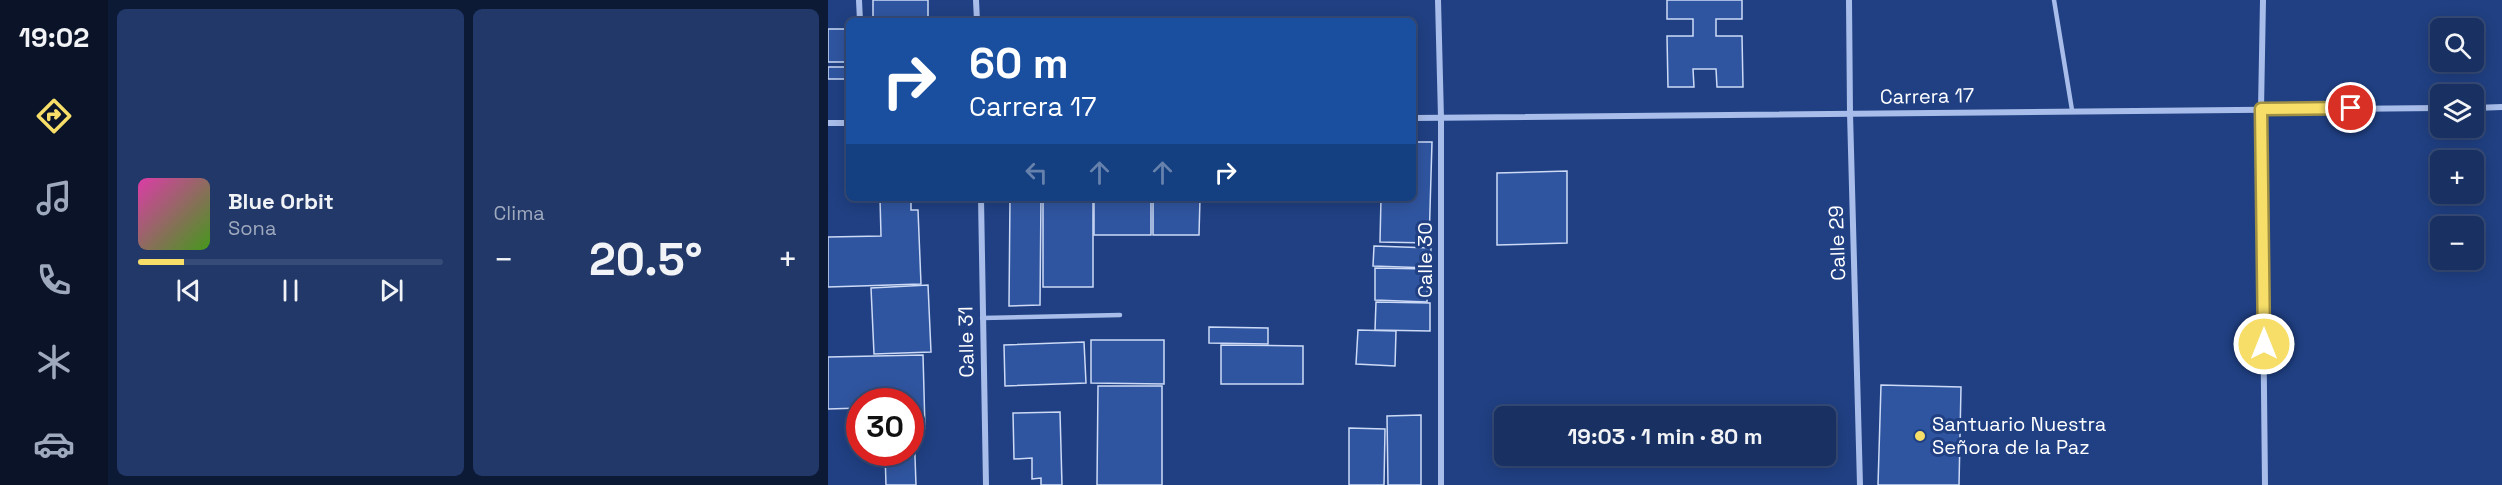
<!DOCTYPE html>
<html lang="es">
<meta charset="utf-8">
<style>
:root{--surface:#183062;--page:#213868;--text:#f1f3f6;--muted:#9fa9be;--line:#364b77;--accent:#f6de69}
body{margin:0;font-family:"Space Grotesk",sans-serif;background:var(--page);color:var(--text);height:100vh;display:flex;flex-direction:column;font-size:22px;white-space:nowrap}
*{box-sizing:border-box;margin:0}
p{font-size:20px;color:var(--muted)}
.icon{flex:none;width:33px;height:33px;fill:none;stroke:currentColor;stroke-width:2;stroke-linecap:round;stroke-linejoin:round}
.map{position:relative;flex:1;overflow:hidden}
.drawer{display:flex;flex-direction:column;gap:9px;padding:9px;background:#0d1a36;width:720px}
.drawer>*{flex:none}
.guide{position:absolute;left:18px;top:18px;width:570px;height:183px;border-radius:9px;box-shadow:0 3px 15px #0003,0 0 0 2px var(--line);background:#1a4fa0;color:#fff;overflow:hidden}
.controls{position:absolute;left:1602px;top:18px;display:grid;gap:12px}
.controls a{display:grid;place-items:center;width:54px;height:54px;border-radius:9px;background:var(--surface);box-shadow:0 3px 15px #0003,0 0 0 2px var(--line);font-size:30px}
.speed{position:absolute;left:18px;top:388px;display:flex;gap:12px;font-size:30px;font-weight:700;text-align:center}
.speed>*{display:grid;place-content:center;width:78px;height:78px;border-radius:50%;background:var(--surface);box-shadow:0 3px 15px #0003,0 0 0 2px var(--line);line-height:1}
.speed .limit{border:9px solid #d22;background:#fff;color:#111}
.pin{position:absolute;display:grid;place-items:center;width:51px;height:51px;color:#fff;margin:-26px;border:3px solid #fff;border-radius:50%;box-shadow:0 2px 6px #0007}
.me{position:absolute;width:66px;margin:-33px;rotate:0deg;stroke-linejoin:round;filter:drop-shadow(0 0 4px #0008)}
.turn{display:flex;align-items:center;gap:21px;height:126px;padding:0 24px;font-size:27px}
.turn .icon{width:78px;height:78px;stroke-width:2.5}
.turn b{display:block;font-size:42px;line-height:51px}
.lanes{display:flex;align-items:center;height:57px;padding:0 24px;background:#0003;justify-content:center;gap:30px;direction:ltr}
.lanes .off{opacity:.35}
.big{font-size:45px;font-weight:800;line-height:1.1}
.drawer .widget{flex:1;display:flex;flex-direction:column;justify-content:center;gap:9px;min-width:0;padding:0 21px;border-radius:9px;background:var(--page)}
.song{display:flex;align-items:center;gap:18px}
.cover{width:72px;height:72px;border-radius:9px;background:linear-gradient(135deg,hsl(320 70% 55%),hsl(100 70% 35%))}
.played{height:6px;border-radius:3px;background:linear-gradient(90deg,var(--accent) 15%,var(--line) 15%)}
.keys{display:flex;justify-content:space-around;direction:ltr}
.heat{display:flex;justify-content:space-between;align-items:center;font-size:33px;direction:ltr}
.drawer .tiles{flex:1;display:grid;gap:9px;grid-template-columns:repeat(2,1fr)}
.trip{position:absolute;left:666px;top:406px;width:342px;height:60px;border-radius:9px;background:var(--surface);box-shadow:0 3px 15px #0003,0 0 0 2px var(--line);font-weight:800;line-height:60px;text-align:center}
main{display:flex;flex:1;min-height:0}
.tabs{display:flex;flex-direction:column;width:108px;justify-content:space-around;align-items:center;background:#0a1327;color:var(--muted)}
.tabs .icon{width:42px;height:42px}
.tabs .current{color:var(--accent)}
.tabs b{font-size:27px;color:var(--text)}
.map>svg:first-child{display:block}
.building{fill:#3055a0;stroke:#ccdaf6;stroke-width:1.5}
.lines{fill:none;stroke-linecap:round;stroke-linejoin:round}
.lane{stroke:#a8bde9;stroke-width:4.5}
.street{stroke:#a8bde9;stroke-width:6}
.route-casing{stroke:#a09044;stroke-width:15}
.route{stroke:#f6de69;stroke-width:10}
.poi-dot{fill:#f6de69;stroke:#204083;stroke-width:2}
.labels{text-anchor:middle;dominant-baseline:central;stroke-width:6;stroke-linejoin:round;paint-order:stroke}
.street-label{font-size:20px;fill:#fff;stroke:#204083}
.poi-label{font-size:20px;fill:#fff;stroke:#204083;text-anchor:start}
</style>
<main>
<nav class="tabs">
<b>19:02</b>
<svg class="icon current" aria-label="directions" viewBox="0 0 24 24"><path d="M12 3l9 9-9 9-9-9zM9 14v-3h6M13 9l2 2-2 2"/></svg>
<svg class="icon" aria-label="music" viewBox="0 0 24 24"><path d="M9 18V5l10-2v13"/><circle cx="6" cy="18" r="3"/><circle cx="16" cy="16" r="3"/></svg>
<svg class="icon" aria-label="phone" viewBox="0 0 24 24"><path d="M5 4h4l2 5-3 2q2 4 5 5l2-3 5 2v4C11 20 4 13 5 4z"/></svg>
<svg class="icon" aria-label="climate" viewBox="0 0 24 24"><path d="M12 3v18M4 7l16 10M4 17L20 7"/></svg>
<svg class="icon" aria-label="car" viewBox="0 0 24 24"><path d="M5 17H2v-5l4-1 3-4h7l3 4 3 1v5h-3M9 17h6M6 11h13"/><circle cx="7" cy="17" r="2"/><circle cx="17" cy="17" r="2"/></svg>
</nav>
<section class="drawer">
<div class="tiles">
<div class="widget">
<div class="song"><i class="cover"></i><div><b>Blue Orbit</b><p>Sona</p></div></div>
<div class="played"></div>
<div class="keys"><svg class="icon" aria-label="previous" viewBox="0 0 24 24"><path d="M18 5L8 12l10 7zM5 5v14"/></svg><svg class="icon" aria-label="pause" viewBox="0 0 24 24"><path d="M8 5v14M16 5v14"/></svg><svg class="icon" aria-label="next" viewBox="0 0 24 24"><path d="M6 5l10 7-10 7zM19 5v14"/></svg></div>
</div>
<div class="widget"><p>Clima</p>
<div class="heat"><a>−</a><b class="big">20.5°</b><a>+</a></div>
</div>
</div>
</section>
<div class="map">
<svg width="1674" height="485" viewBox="0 0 1674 485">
<rect width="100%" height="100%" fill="#204083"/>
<g class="building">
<rect x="45" y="0" width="55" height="21"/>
<path d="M839,0H914V19H888V36H914L915,87H889L888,69H865L866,87H840L839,36H865V19H839Z"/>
<path d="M0,29H19L18,62H0Z"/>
<rect x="0" y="67" width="18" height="12"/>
<path d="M585,142H604L601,243L552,242L553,198H585Z"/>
<path d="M739,171V243L669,245V173Z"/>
<path d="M52,198H83V210H90L93,284L0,287V237L53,236Z"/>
<path d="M182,198H213L212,305L181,306Z"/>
<rect x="215" y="198" width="50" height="89"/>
<rect x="266" y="198" width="57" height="37"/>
<path d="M325,198H372L371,235H325Z"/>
<path d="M546,246L603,248L602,268L545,266Z"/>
<path d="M547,268L600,269L599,302L547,300Z"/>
<path d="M100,285L103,352L46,354L43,288Z"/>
<path d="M548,302L602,303V331L547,330Z"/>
<path d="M381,327L440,328V344L381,343Z"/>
<path d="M530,330L568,331L567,366L528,364Z"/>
<path d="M263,340H336V384L263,383Z"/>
<path d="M256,342L258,383L177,386L176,345Z"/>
<path d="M393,345L475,346V384H393Z"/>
<path d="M95,355L97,428H86L88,485H58L57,453H82V402H32V408L0,409V357Z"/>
<path d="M1053,385L1133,387L1131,485H1050Z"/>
<path d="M270,386H334V485H269Z"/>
<path d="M232,412L234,485H213V478L204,479V458L186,459L185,413Z"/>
<path d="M593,415V485H560L559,416Z"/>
<path d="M521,428L557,429L556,485H521Z"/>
</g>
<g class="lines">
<g class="lane">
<path d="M1226,0L1244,110"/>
<path d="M154,318L292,315"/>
</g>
<g class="street">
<path d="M31,0L32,21"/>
<path d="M148,0L149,21"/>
<path d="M610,0L613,118V485"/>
<path d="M1021,0L1022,113L1032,485"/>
<path d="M1435,0L1433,109L1437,485"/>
<path d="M1646,108L1674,107"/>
<path d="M585,118L1612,108"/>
<path d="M0,123H21"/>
<path d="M153,198L158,485"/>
</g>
</g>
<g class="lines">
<g class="route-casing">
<path id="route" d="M1436,344L1433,109L1523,108"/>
</g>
<use href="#route" class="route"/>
</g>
<circle class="poi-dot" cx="1092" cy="436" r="6"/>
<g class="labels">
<g class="street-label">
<text transform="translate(1099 96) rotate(-1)">Carrera 17</text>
<text transform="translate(1009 243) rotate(-92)">Calle 29</text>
<text transform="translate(597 260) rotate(-90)">Calle 30</text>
<text transform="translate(138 342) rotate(-91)">Calle 31</text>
</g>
<g class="poi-label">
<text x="1104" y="424">Santuario Nuestra<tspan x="1104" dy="23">Señora de la Paz</tspan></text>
</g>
</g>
</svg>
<div class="controls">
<a><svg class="icon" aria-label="search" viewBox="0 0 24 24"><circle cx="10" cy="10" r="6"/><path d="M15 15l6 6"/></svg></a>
<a><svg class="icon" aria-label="layers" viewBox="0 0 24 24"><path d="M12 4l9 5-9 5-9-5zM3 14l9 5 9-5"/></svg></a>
<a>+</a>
<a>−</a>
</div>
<div class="speed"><div class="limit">30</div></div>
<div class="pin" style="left:1523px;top:108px;background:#d93025"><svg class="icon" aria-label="arrive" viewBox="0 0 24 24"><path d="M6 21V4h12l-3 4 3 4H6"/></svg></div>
<svg class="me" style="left:1436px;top:344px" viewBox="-20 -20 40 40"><circle r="17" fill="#f6de69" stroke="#fff" stroke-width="3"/><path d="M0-11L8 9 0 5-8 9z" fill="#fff"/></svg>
<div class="trip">19:03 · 1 min · 80 m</div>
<div class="guide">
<div class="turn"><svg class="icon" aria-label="right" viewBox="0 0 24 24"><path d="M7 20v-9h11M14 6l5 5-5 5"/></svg><div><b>60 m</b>Carrera 17</div></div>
<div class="lanes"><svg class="icon off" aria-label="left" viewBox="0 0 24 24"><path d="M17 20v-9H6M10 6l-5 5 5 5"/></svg><svg class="icon off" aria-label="ahead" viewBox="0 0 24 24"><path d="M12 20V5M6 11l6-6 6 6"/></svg><svg class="icon off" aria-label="ahead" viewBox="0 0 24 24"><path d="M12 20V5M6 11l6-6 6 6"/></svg><svg class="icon" aria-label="right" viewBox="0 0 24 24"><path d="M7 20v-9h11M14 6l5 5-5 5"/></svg></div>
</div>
</div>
</main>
